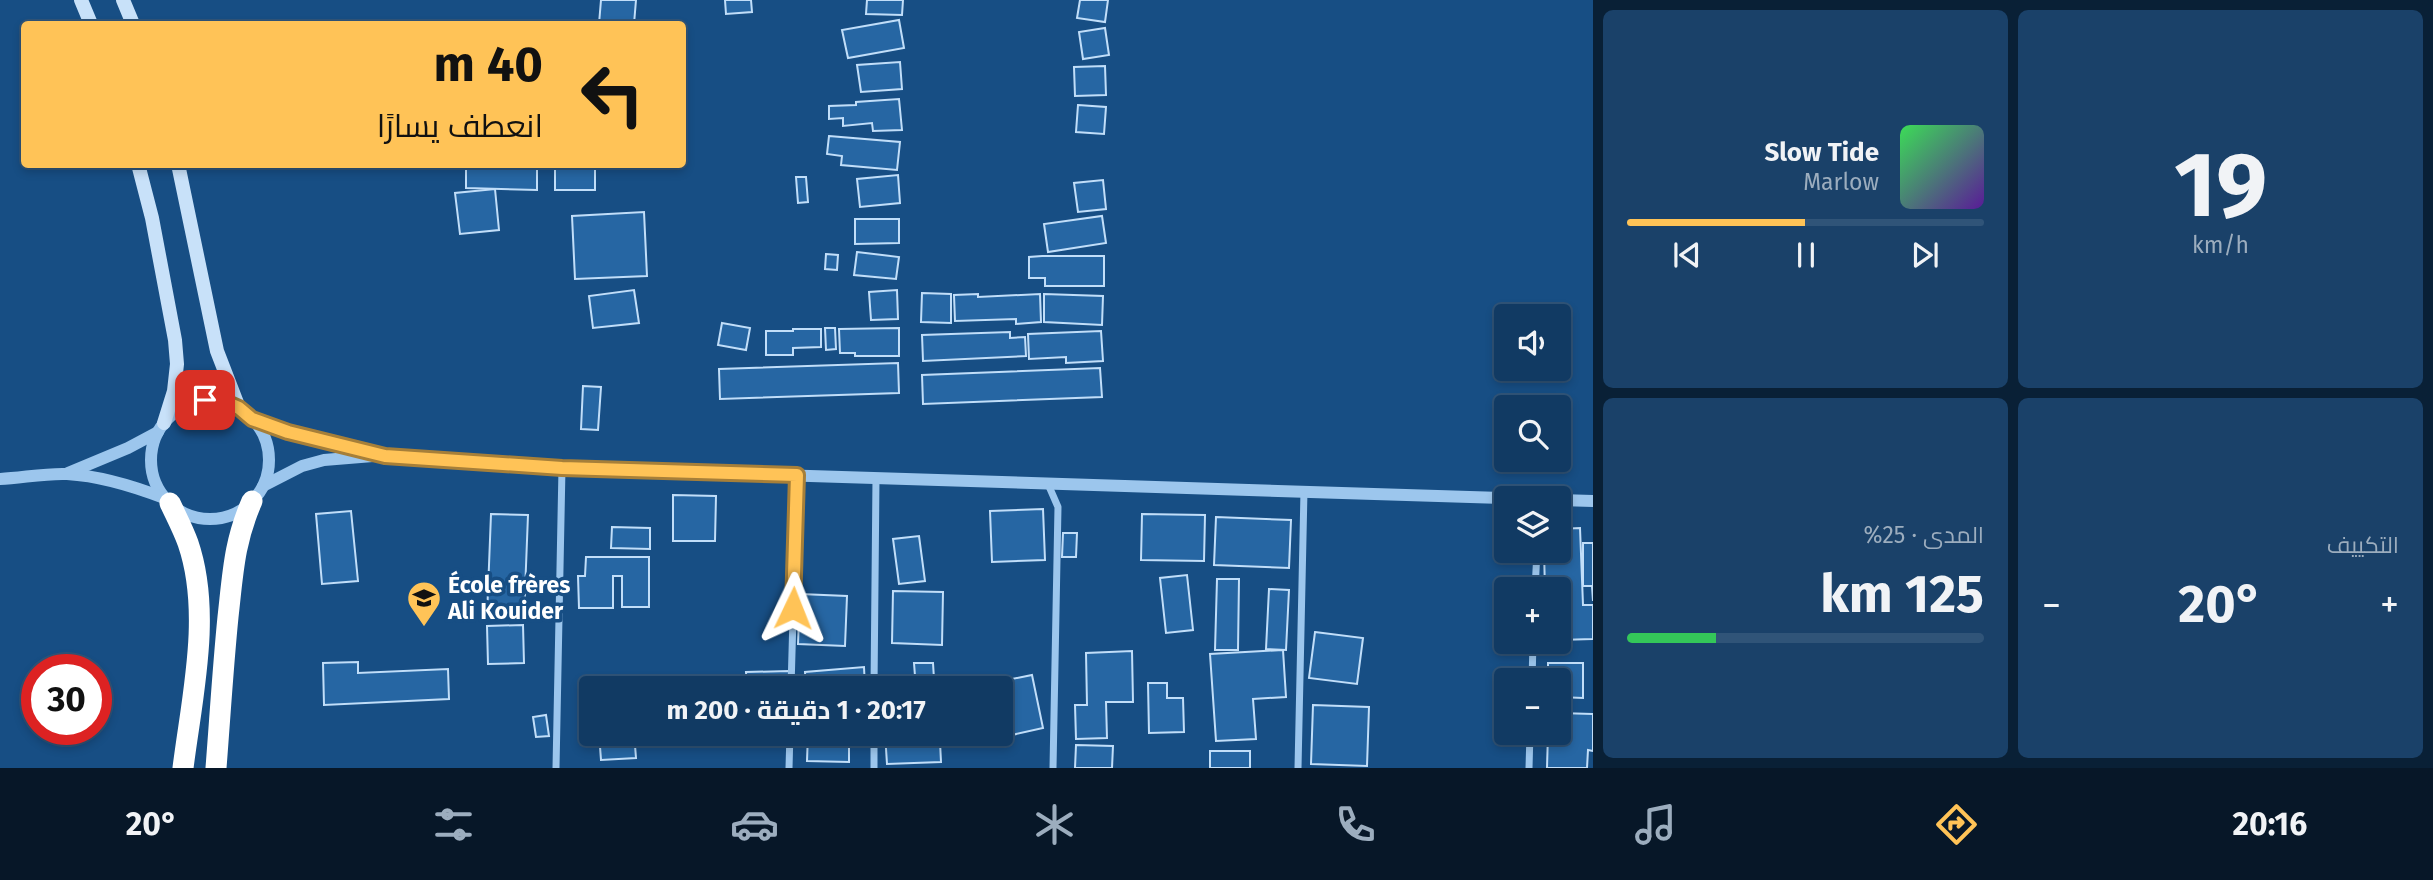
<!DOCTYPE html>
<html lang="ar">
<meta charset="utf-8">
<style>
:root{--surface:#113a63;--page:#1a4169;--text:#f1f3f6;--muted:#9cadbe;--line:#305478;--accent:#ffc357}
body{margin:0;font-family:"Fira Sans",Cairo,sans-serif;background:var(--page);color:var(--text);direction:rtl;height:100vh;display:flex;flex-direction:column;font-size:26px;white-space:nowrap}
*{box-sizing:border-box;margin:0}
p{font-size:23px;color:var(--muted)}
.icon{flex:none;width:38px;height:38px;fill:none;stroke:currentColor;stroke-width:2;stroke-linecap:round;stroke-linejoin:round}
.map{position:relative;flex:1;overflow:hidden;direction:ltr}
.side{display:flex;flex-direction:column;gap:10px;padding:10px;background:#092036;width:840px}
.side>*{flex:none}
.hud{position:absolute;left:21px;top:21px;width:665px;height:147px;border-radius:7px;box-shadow:0 4px 10px #0003,0 0 0 2px var(--line);direction:rtl;background:#ffc357;color:#111;overflow:hidden}
.controls{position:absolute;left:1494px;top:304px;display:grid;gap:14px}
.controls a{display:grid;place-items:center;width:77px;height:77px;border-radius:7px;background:var(--surface);box-shadow:0 4px 10px #0003,0 0 0 2px var(--line);font-size:35px}
.speed{position:absolute;left:21px;top:654px;display:flex;gap:14px;font-size:35px;font-weight:700;text-align:center}
.speed>*{display:grid;place-content:center;width:91px;height:91px;border-radius:50%;background:var(--surface);box-shadow:0 4px 10px #0003,0 0 0 2px var(--line);line-height:1}
.speed .limit{border:10px solid #d22;background:#fff;color:#111}
.pin{position:absolute;display:grid;place-items:center;width:60px;height:60px;color:#fff;margin:-30px;border-radius:14px;box-shadow:0 4px 10px #0006}
.me{position:absolute;width:77px;margin:-38px;rotate:2deg;stroke-linejoin:round;filter:drop-shadow(0 0 5px #0008)}
.turn{display:flex;align-items:center;gap:24px;height:147px;padding:0 28px;font-size:32px}
.turn .icon{width:91px;height:91px;stroke-width:2.5}
.turn b{display:block;font-size:49px;line-height:60px}
.big{font-size:52px;font-weight:700;line-height:1.1}
.side .tile{flex:1;display:flex;flex-direction:column;justify-content:center;gap:10px;min-width:0;padding:0 24px;border-radius:10px;background:var(--page)}
.side .dial{align-items:center;gap:0}
.dial b{font-size:91px;line-height:1}
.song{display:flex;align-items:center;gap:21px}
.cover{width:84px;height:84px;border-radius:10px;background:linear-gradient(135deg,hsl(130 70% 55%),hsl(270 70% 35%))}
.played{height:7px;border-radius:4px;background:linear-gradient(90deg,var(--accent) 50%,var(--line) 50%)}
.keys{display:flex;justify-content:space-around;direction:ltr}
.heat{display:flex;justify-content:space-between;align-items:center;font-size:38px;direction:ltr}
.charge{height:10px;border-radius:5px;background:linear-gradient(90deg,#34c759 25%,var(--line) 0)}
.side .tiles{flex:1;display:grid;gap:10px;grid-template-columns:repeat(2,1fr)}
.trip{position:absolute;left:579px;top:676px;width:434px;height:70px;border-radius:7px;background:var(--surface);box-shadow:0 4px 10px #0003,0 0 0 2px var(--line);font-weight:700;line-height:70px;text-align:center;direction:rtl}
.menu{display:flex;height:112px;justify-content:space-around;align-items:center;background:#071728;color:var(--muted)}
.menu .icon{width:49px;height:49px}
.menu .current{color:var(--accent)}
.menu b{font-size:32px;color:var(--text)}
main{display:flex;flex:1;min-height:0}
.map>svg:first-child{display:block}
.building{fill:#2666a3;stroke:#c1def9;stroke-width:2}
.lines{fill:none;stroke-linecap:round;stroke-linejoin:round}
.minor{stroke:#9cc6ed;stroke-width:7}
.tertiary{stroke:#9cc6ed;stroke-width:12}
.secondary{stroke:#c8e1f9;stroke-width:14}
.motorway{stroke:#fff;stroke-width:21}
.route-casing{stroke:#a67f39;stroke-width:18}
.route{stroke:#ffc357;stroke-width:12}
.labels{text-anchor:middle;dominant-baseline:central;stroke-width:7;stroke-linejoin:round;paint-order:stroke}
.poi-label{font-size:23px;font-weight:bold;fill:#fff;stroke:#174e84;text-anchor:start}
</style>
<main>
<section class="side">
<div class="tiles">
<div class="tile dial"><b>19</b><p>km/h</p></div>
<div class="tile">
<div class="song"><i class="cover"></i><div><b>Slow Tide</b><p>Marlow</p></div></div>
<div class="played"></div>
<div class="keys"><svg class="icon" aria-label="previous" viewBox="0 0 24 24"><path d="M18 5L8 12l10 7zM5 5v14"/></svg><svg class="icon" aria-label="pause" viewBox="0 0 24 24"><path d="M8 5v14M16 5v14"/></svg><svg class="icon" aria-label="next" viewBox="0 0 24 24"><path d="M6 5l10 7-10 7zM19 5v14"/></svg></div>
</div>
<div class="tile"><p>التكييف</p>
<div class="heat"><a>−</a><b class="big">20°</b><a>+</a></div>
</div>
<div class="tile"><p>المدى · 25%</p><b class="big">125 km</b><div class="charge"></div></div>
</div>
</section>
<div class="map">
<svg width="1593" height="768" viewBox="0 0 1593 768">
<rect width="100%" height="100%" fill="#174e84"/>
<g class="building">
<path d="M601,0H636L634,24H599Z"/>
<path d="M725,0H751L752,12L726,14Z"/>
<path d="M867,0H903L902,15L866,14Z"/>
<path d="M1080,0H1108L1105,22L1077,18Z"/>
<path d="M899,20L904,48L848,58L842,30Z"/>
<path d="M1105,28L1109,55L1083,59L1079,32Z"/>
<path d="M900,62L902,89L861,92L857,65Z"/>
<path d="M1105,66L1106,95L1075,96L1074,67Z"/>
<path d="M899,99L902,130L873,131L872,123L843,126V118L829,119V106L856,105V102Z"/>
<path d="M1078,105L1106,107L1104,134L1076,132Z"/>
<path d="M829,136L900,142L897,170L841,165L842,156L827,154Z"/>
<path d="M466,164L537,165V190L466,188Z"/>
<rect x="555" y="164" width="40" height="26"/>
<path d="M898,175L900,203L860,207L857,179Z"/>
<path d="M796,177H806L808,202L798,203Z"/>
<path d="M1103,180L1106,209L1078,212L1074,183Z"/>
<path d="M495,189L499,230L460,234L455,193Z"/>
<path d="M644,212L647,276L575,279L572,216Z"/>
<path d="M1102,216L1106,243L1048,252L1044,224Z"/>
<path d="M855,219H899V243L855,244Z"/>
<path d="M857,252L899,257L896,279L854,275Z"/>
<path d="M826,254L838,255L837,270L825,269Z"/>
<path d="M1042,256H1104V286H1045V278H1029V257Z"/>
<path d="M634,290L639,323L593,328L589,296Z"/>
<path d="M897,290L898,319L871,320L869,292Z"/>
<path d="M922,293L951,294V323L921,322Z"/>
<path d="M978,294V297L1040,294L1041,322L1016,324V319L955,321L954,295Z"/>
<path d="M1044,294L1103,296L1102,325L1044,322Z"/>
<path d="M722,323L750,328L746,350L718,345Z"/>
<path d="M825,328H835L836,349L826,350Z"/>
<path d="M899,328V356H855V353H840L839,329Z"/>
<path d="M793,329H821V347L793,348V355H766V331H793Z"/>
<path d="M1101,331L1103,361L1066,363V357L1029,359L1028,334Z"/>
<path d="M1010,332V338L1025,337L1026,356L923,361L922,335Z"/>
<path d="M898,363L899,393L720,399L719,369Z"/>
<path d="M1100,368L1102,397L923,404L922,375Z"/>
<path d="M583,386L601,387L598,430L581,429Z"/>
<path d="M673,495L716,496L715,541H673Z"/>
<path d="M1043,509L1045,560L992,562L990,511Z"/>
<path d="M351,511L358,581L322,584L316,514Z"/>
<path d="M491,514L528,515L524,617L487,616Z"/>
<path d="M1142,514L1205,515L1204,561L1141,560Z"/>
<path d="M1216,517L1291,520L1289,568L1214,565Z"/>
<path d="M612,527L650,528V549L611,548Z"/>
<path d="M1580,528L1583,605H1593V639L1559,640V590H1545L1544,551H1559V529Z"/>
<path d="M1063,533H1077L1076,557H1062Z"/>
<path d="M919,536L925,581L899,584L893,539Z"/>
<path d="M1583,543H1593V601L1592,586H1583Z"/>
<path d="M586,557H649V607H622V576H613V608H579L578,576H585Z"/>
<path d="M1187,575L1193,630L1166,633L1160,578Z"/>
<path d="M1217,579H1239L1238,650H1215Z"/>
<path d="M1269,589L1289,590L1286,650L1266,649Z"/>
<path d="M893,591L943,592L942,645L892,643Z"/>
<path d="M800,594L847,596L845,646L798,644Z"/>
<path d="M523,625L524,663L488,664L487,626Z"/>
<path d="M1315,632L1363,638L1357,684L1309,678Z"/>
<path d="M1283,650L1286,697L1253,699L1256,739L1216,741L1210,654Z"/>
<path d="M1132,651L1133,702H1106L1107,738L1076,739L1075,705H1087L1086,653Z"/>
<path d="M358,662V673L448,669L449,699L324,705L323,663Z"/>
<path d="M914,663H933L934,679L943,678L944,688H888L887,677L915,676Z"/>
<path d="M1548,663H1583V698L1559,697V681H1548Z"/>
<path d="M864,667L865,688H806L805,672Z"/>
<path d="M789,671V688H747L746,672Z"/>
<path d="M1032,675L1043,728L1003,737L1001,688H993L992,683Z"/>
<path d="M1148,683H1167V698H1183L1184,732L1149,733Z"/>
<path d="M1313,705L1369,707L1367,766L1311,764Z"/>
<path d="M1559,713L1593,714V751L1588,750L1587,768H1547L1548,733H1559Z"/>
<path d="M546,715L549,736L536,737L533,717Z"/>
<path d="M599,733H634L636,758L601,760Z"/>
<path d="M808,733H849V762L807,761Z"/>
<path d="M885,733H967V741L940,742L941,762L887,764Z"/>
<path d="M1076,745L1113,746L1112,768H1075Z"/>
<rect x="1210" y="751" width="40" height="17"/>
</g>
<g class="lines">
<g class="minor">
<path d="M1048,484L1058,507L1053,768"/>
<path d="M1535,590L1537,551"/>
<path d="M1532,681L1533,642"/>
<path d="M791,688L797,475"/>
<path d="M874,688L876,478"/>
<path d="M556,768L562,468"/>
<path d="M789,768L790,733"/>
<path d="M874,768V733"/>
<path d="M1298,768L1304,491"/>
<path d="M1529,768L1530,733"/>
</g>
<g class="tertiary">
<circle cx="210" cy="460" r="59"/>
<path d="M252,419L328,443L371,452"/>
<path d="M68,473L128,448L158,432"/>
<path d="M0,479C22,478 45,473 67,474C101,476 133,486 164,498"/>
<path d="M263,486L302,466L324,460L385,455L562,468L1530,499"/>
<path d="M1559,500L1593,501"/>
</g>
<g class="secondary">
<path d="M81,0L91,24"/>
<path d="M123,0L133,24"/>
<path d="M138,164L152,218L175,340L177,364L174,391L164,423"/>
<path d="M178,164L217,351L239,408"/>
</g>
<g class="motorway">
<path d="M170,503C176,516 183,529 188,543C212,613 192,696 183,768"/>
<path d="M216,768C220,717 223,667 228,617C233,573 234,542 252,501"/>
</g>
</g>
<g class="lines">
<g class="route-casing">
<path id="route" d="M205,400L223,401L239,408L252,419L288,432L385,456L562,468L797,475L793,608"/>
</g>
<use href="#route" class="route"/>
</g>
<defs>
<g id="school-pin" transform="scale(1.75)"><path d="M0 17L-7.5 6A9.5 9.5 0 1 1 7.5 6Z" fill="#ffc357" stroke="#174e84"/><path d="M0-5L7-2L0 1L-7-2ZM-4 1L0 2.5L4 1V4Q0 6-4 4Z" fill="#111"/></g>
</defs>
<g fill-rule="evenodd">
<use href="#school-pin" x="424" y="598"/>
</g>
<g class="labels">
<g class="poi-label">
<text x="448" y="585">École frères<tspan x="448" dy="26">Ali Kouider</tspan></text>
</g>
</g>
</svg>
<div class="controls">
<a><svg class="icon" aria-label="sound" viewBox="0 0 24 24"><path d="M4 9h4l5-4v14l-5-4H4zM17 9q2 3 0 6"/></svg></a>
<a><svg class="icon" aria-label="search" viewBox="0 0 24 24"><circle cx="10" cy="10" r="6"/><path d="M15 15l6 6"/></svg></a>
<a><svg class="icon" aria-label="layers" viewBox="0 0 24 24"><path d="M12 4l9 5-9 5-9-5zM3 14l9 5 9-5"/></svg></a>
<a>+</a>
<a>−</a>
</div>
<div class="speed"><div class="limit">30</div></div>
<div class="pin" style="left:205px;top:400px;background:#d93025"><svg class="icon" aria-label="arrive" viewBox="0 0 24 24"><path d="M6 21V4h12l-3 4 3 4H6"/></svg></div>
<svg class="me" style="left:793px;top:608px" viewBox="-20 -20 40 40"><path d="M0-17L14 15 0 8-14 15z" fill="#ffc357" stroke="#fff" stroke-width="4"/></svg>
<div class="trip">20:17 · 1 دقيقة · 200 m</div>
<div class="hud">
<div class="turn"><svg class="icon" aria-label="left" viewBox="0 0 24 24"><path d="M17 20v-9H6M10 6l-5 5 5 5"/></svg><div><b>40 m</b>انعطف يسارًا</div></div>
</div>
</div>
</main>
<nav class="menu">
<b>20:16</b>
<svg class="icon current" aria-label="directions" viewBox="0 0 24 24"><path d="M12 3l9 9-9 9-9-9zM9 14v-3h6M13 9l2 2-2 2"/></svg>
<svg class="icon" aria-label="music" viewBox="0 0 24 24"><path d="M9 18V5l10-2v13"/><circle cx="6" cy="18" r="3"/><circle cx="16" cy="16" r="3"/></svg>
<svg class="icon" aria-label="phone" viewBox="0 0 24 24"><path d="M5 4h4l2 5-3 2q2 4 5 5l2-3 5 2v4C11 20 4 13 5 4z"/></svg>
<svg class="icon" aria-label="climate" viewBox="0 0 24 24"><path d="M12 3v18M4 7l16 10M4 17L20 7"/></svg>
<svg class="icon" aria-label="car" viewBox="0 0 24 24"><path d="M5 17H2v-5l4-1 3-4h7l3 4 3 1v5h-3M9 17h6M6 11h13"/><circle cx="7" cy="17" r="2"/><circle cx="17" cy="17" r="2"/></svg>
<svg class="icon" aria-label="filters" viewBox="0 0 24 24"><path d="M4 7h16M4 17h16"/><circle cx="9" cy="7" r="2"/><circle cx="15" cy="17" r="2"/></svg>
<b>20°</b>
</nav>
